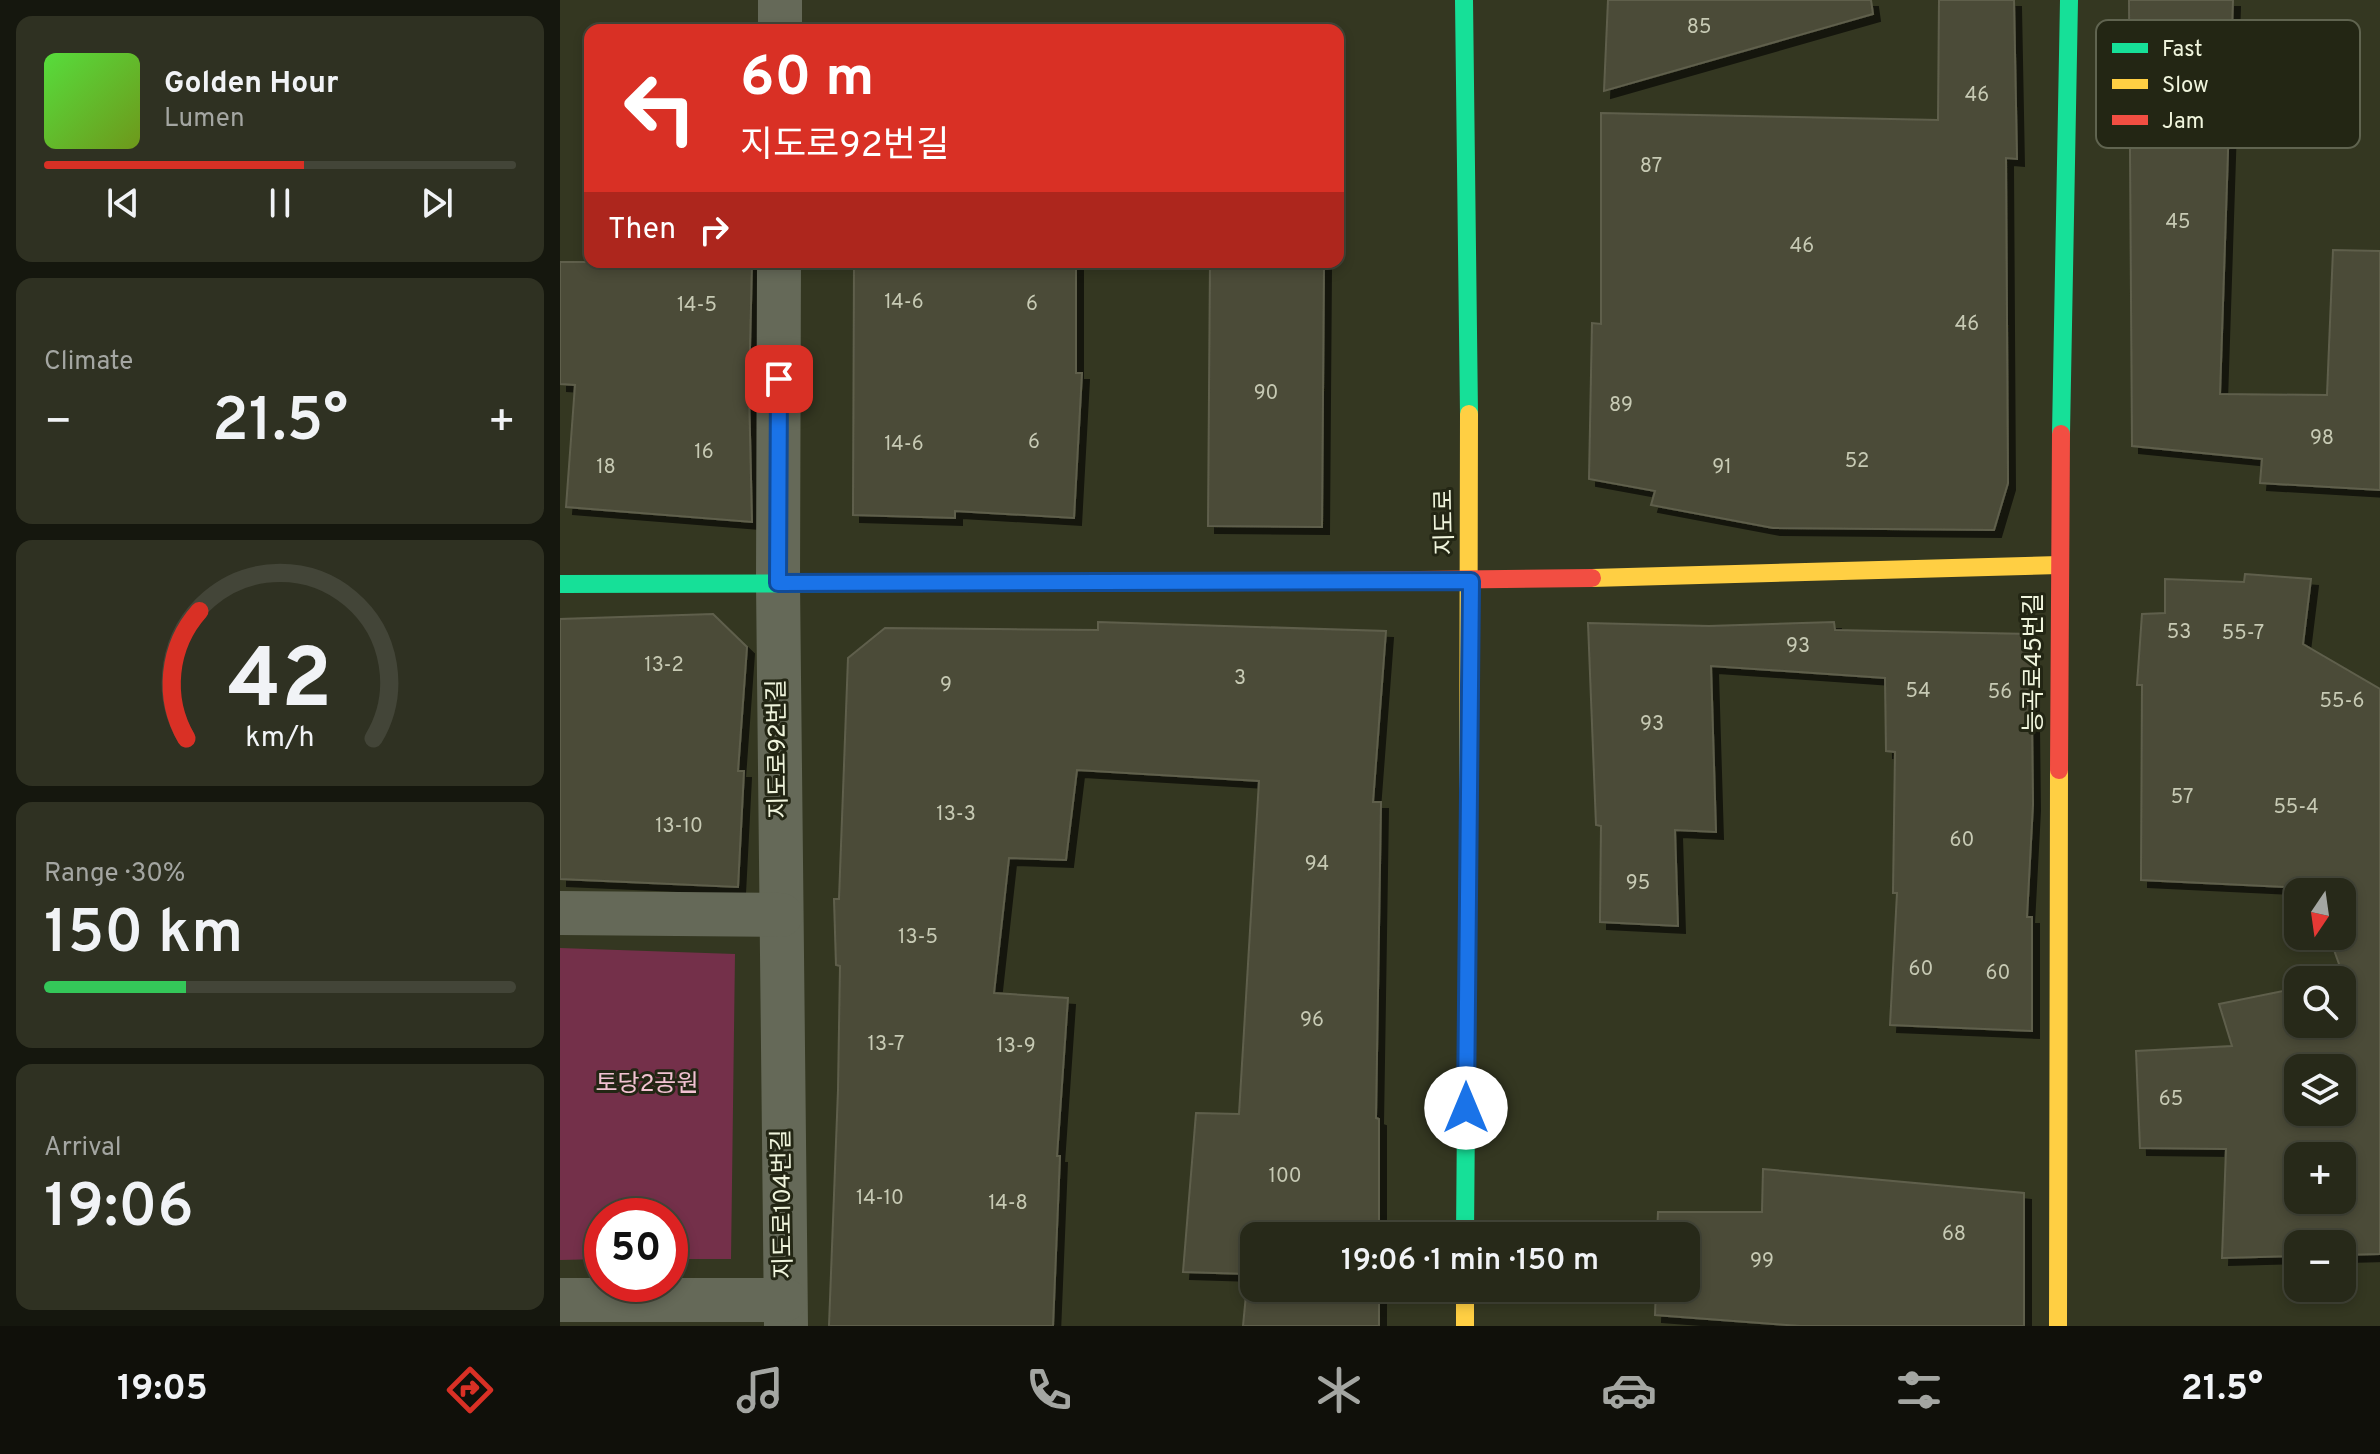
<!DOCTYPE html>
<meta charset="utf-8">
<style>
:root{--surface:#272919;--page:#2f3122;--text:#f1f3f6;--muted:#a4a6a2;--line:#434538;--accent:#d93025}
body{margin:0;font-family:Overpass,"Noto Sans KR",sans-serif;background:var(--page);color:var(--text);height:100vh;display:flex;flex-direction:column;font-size:30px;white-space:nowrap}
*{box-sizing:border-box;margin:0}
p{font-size:26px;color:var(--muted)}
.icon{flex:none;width:44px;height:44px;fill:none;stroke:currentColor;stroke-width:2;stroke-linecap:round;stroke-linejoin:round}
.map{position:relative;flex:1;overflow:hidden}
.details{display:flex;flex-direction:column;gap:16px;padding:16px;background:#15170e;width:560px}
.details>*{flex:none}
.guide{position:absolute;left:24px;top:24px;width:760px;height:244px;border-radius:16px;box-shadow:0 4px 12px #0003,0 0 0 2px var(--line);background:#d93025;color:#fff;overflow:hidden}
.needle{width:52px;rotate:193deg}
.buttons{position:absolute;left:1724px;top:878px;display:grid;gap:16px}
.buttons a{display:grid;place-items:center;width:72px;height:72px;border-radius:16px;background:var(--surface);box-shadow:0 4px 12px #0003,0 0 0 2px var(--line);font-size:40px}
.speed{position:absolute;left:24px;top:1198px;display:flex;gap:16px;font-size:40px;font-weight:700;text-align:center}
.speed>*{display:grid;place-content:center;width:104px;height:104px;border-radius:50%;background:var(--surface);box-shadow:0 4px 12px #0003,0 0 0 2px var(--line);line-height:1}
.speed .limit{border:12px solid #d22;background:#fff;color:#111}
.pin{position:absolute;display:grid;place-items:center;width:68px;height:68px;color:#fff;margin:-34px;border-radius:16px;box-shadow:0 4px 12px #0006}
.me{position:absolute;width:88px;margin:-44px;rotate:0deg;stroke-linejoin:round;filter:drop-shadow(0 0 6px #0008)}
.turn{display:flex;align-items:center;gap:28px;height:168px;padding:0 24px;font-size:36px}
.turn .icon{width:104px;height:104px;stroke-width:2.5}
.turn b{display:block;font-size:56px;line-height:68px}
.then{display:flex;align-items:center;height:76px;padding:0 24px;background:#0003;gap:16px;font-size:30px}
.big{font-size:60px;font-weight:600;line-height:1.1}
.details .widget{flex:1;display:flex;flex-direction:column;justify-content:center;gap:12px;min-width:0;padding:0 28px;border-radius:16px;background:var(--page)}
.details .dial{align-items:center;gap:0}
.dial svg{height:208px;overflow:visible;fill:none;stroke:var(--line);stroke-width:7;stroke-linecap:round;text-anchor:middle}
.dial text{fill:var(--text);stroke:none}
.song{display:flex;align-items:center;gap:24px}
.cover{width:96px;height:96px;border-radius:12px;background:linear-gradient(135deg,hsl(110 70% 55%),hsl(80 70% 35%))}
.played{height:8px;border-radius:4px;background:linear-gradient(90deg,var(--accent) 55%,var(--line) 55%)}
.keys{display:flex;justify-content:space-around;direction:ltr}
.heat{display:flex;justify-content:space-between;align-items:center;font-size:44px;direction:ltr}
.charge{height:12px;border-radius:6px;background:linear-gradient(90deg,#34c759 30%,var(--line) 0)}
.trip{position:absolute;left:680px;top:1222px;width:460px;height:80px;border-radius:16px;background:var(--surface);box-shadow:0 4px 12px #0003,0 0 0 2px var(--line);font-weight:600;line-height:80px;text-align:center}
.dock{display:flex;height:128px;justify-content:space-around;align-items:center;background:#10100a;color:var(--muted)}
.dock .icon{width:56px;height:56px}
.dock .active{color:var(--accent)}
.dock b{font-size:36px;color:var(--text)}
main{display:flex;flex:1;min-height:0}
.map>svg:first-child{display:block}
.green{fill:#74304a}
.building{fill:#4b4b38;stroke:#5f5f4c;stroke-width:2;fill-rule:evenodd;filter:url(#shadow)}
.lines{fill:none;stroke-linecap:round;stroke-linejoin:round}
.street{stroke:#656958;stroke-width:44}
.fast{stroke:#16e098;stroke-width:18}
.slow{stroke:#ffcf43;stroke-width:18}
.jam{stroke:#f24e42;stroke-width:18}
.route-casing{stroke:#114b97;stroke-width:20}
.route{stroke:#1a73e8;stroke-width:14}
.labels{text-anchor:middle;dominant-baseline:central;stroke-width:6;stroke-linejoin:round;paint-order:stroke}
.number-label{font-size:20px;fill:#c7cab4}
.street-label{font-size:24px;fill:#f0f5dd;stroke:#232614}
.park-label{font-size:24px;fill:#f2c2d2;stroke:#232614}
.key{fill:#232614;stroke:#606450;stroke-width:2}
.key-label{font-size:22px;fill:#f0f5dd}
</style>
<main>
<section class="details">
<div class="widget">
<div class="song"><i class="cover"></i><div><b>Golden Hour</b><p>Lumen</p></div></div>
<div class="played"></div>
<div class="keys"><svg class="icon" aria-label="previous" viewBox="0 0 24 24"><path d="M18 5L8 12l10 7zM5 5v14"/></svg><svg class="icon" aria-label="pause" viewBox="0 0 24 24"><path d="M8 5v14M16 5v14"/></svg><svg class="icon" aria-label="next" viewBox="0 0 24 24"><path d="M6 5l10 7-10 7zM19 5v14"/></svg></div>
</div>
<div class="widget"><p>Climate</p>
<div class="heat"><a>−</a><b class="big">21.5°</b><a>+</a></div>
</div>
<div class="widget dial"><svg viewBox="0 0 100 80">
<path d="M14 69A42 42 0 1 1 86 69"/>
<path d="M14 69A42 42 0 0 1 19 20" stroke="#d93025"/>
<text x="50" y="56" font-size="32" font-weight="700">42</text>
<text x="50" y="72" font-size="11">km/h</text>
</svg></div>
<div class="widget"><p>Range · 30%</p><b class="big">150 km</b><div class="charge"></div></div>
<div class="widget"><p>Arrival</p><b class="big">19:06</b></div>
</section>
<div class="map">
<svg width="1820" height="1326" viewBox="0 0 1820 1326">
<defs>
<filter id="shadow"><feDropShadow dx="7" dy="7" stdDeviation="0" flood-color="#0009"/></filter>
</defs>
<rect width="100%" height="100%" fill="#343721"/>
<path class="green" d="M0,948L175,954L171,1259H110V1216H42V1259L0,1260Z"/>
<g class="building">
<path d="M1048,0H1311L1313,14L1044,91Z"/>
<path d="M1379,0H1454L1457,159L1446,158L1448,483L1434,530L1213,528L1091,505L1095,491L1029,479L1032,323L1041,324V113L1378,120Z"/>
<path d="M1569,0H1673L1660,394L1767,395L1773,250L1820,251V490L1700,483L1702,459L1572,446Z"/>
<path d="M0,262H192L189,391L192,522L6,507L15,385L0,384Z"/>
<path d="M294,262H516V373H522L514,518L395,511V518L293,515Z"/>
<path d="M650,262H764L762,527L648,526Z"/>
<path d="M1685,574L1751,579L1743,644L1820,689V1254L1782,1255V1244H1738V1256L1662,1258L1666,1149L1580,1148L1576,1051L1672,1046L1659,1004L1738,988V1024H1782V980H1775L1784,978L1769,936H1782V892H1752L1748,880L1725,887L1581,880L1582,685H1577L1582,614L1605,613V579L1684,582ZM1738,1068H1782V1112H1738ZM1738,1156H1782V1200H1738Z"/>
<path d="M153,614L187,647L178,771H184L178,887L0,879V619Z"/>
<path d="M538,622L826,631L813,802H821L816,1118L819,1119V1236H694V1288H819V1326H683L688,1274L623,1272L636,1113L679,1114L699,781L517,770L506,860L449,858L434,993L508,998L497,1156H500L493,1326H269L278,1090L280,966L276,965L274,899H279L288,658L325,628L538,630Z"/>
<path d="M1274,622L1275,630L1471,634L1473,804L1467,917H1472V1031L1330,1025L1337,893H1333L1335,752L1326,751L1325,678L1151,666L1156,832L1115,830L1118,926L1040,922L1041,826L1036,825L1028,623L1149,626Z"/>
<path d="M1203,1169L1464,1193V1326H1240L1095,1315L1096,1288H1126V1236H1097L1098,1212H1202Z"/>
</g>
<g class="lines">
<g class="street">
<path d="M220,30V0"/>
<path d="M219,262L218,583L226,1326"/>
<path d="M0,913L221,915"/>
<path d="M0,1300H225"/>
</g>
<g class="fast">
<path d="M904,0L909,414"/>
<path d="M1501,434L1509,0"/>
<path d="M0,584L687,582"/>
<path d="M905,1236L908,870"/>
</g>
<g class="slow">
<path d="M1032,578L1499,565"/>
<path d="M908,870L909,414"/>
<path d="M905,1288V1326"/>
<path d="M1498,1326L1499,770"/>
</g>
<g class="jam">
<path d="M687,582L1032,578"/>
<path d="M1499,770L1501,434"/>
</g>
</g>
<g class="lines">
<g class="route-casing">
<path id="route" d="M219,379L218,583L911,581L906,1108"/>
</g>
<use href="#route" class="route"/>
</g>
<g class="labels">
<g class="number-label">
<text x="1139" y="28">85</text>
<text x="1417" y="96">46</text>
<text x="1091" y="167">87</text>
<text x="1618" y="223">45</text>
<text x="1242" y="247">46</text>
<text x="344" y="303">14-6</text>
<text x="472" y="305">6</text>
<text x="137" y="306">14-5</text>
<text x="1407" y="325">46</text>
<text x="706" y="394">90</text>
<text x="1061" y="406">89</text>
<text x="1762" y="439">98</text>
<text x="474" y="443">6</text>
<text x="344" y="445">14-6</text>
<text x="144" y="453">16</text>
<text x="1297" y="462">52</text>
<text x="46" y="468">18</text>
<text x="1162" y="468">91</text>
<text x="1619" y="633">53</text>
<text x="1683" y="634">55-7</text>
<text x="1238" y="647">93</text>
<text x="104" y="666">13-2</text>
<text x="680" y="679">3</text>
<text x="386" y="686">9</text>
<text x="1358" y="692">54</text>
<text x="1440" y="693">56</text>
<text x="1782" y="702">55-6</text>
<text x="1092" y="725">93</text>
<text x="1622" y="798">57</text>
<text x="1736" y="808">55-4</text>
<text x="396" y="815">13-3</text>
<text x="119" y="827">13-10</text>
<text x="1402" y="841">60</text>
<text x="757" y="865">94</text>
<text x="1078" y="884">95</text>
<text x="358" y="938">13-5</text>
<text x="1361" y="970">60</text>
<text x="1438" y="974">60</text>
<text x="752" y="1021">96</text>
<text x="326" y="1045">13-7</text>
<text x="456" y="1047">13-9</text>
<text x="1611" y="1100">65</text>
<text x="725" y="1177">100</text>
<text x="320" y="1199">14-10</text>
<text x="448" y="1204">14-8</text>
<text x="1394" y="1235">68</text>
<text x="1202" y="1262">99</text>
</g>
<g class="street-label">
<text transform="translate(886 522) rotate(-91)">지도로</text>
<text transform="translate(1475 663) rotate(-90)">능곡로45번길</text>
<text transform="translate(219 749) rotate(-91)">지도로92번길</text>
<text transform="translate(224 1204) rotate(-91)">지도로104번길</text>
</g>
<g class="park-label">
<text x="87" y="1085">토당2공원</text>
</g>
</g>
<rect x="1536" y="20" width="264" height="128" rx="12" class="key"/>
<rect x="1552" y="43" width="36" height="10" fill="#16e098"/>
<rect x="1552" y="79" width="36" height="10" fill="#ffcf43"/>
<rect x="1552" y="115" width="36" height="10" fill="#f24e42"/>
<g class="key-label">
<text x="1602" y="56">Fast</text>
<text x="1602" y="92">Slow</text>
<text x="1602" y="128">Jam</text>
</g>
</svg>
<div class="buttons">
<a><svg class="needle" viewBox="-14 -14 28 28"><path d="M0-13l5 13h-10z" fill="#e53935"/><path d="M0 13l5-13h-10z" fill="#a4a6a2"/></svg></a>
<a><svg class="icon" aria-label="search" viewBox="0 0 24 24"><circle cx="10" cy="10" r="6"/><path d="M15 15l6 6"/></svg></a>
<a><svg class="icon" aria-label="layers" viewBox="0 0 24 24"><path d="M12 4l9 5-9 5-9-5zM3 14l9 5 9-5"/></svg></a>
<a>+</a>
<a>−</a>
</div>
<div class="speed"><div class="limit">50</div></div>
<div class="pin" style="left:219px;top:379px;background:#d93025"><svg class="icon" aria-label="arrive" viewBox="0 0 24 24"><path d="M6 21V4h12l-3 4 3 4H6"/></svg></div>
<svg class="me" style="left:906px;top:1108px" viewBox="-20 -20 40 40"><circle r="19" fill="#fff"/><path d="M0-13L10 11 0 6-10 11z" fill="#1a73e8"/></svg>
<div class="trip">19:06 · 1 min · 150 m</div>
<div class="guide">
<div class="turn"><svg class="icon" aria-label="left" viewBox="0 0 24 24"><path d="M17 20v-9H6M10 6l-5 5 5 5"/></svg><div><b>60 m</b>지도로92번길</div></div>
<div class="then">Then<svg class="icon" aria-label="right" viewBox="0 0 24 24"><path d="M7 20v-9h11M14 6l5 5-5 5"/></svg></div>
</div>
</div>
</main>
<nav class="dock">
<b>19:05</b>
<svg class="icon active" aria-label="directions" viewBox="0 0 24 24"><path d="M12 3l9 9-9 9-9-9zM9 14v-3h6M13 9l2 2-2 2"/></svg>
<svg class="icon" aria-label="music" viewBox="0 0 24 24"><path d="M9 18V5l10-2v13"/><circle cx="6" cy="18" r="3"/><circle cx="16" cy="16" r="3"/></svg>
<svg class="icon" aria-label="phone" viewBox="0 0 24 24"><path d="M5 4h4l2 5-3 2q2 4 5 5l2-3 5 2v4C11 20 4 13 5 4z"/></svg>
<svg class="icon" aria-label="climate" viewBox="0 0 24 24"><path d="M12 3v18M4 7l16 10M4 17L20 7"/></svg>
<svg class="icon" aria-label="car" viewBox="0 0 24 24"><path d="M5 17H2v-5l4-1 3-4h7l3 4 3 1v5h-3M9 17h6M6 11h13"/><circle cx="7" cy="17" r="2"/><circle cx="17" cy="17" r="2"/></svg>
<svg class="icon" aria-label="filters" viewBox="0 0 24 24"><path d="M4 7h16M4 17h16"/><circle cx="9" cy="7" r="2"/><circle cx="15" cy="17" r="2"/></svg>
<b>21.5°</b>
</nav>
